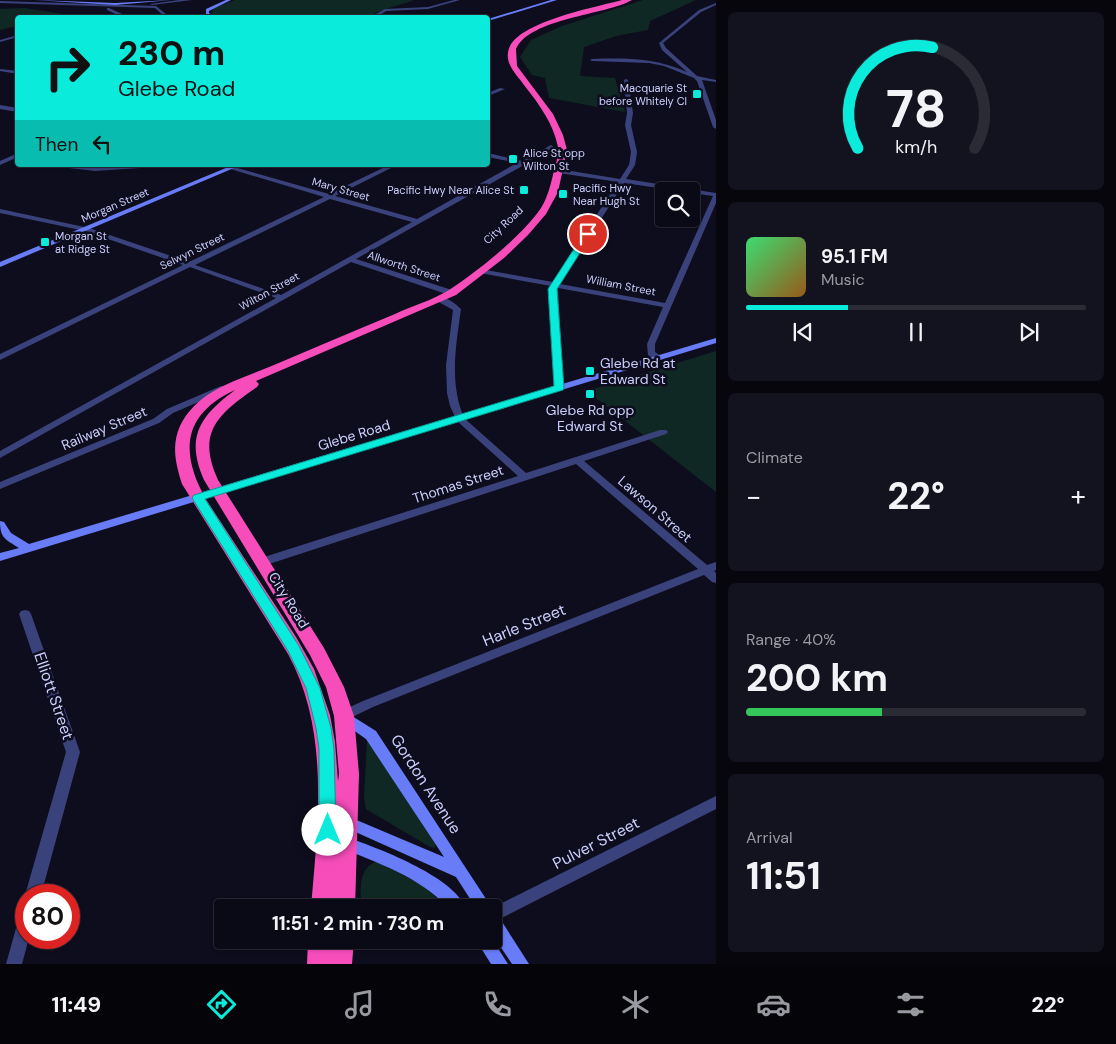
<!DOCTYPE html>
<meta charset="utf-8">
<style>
:root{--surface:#0a0a16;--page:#13131f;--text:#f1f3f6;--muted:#999aa1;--line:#2a2b35;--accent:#0aebdc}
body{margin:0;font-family:"DM Sans",sans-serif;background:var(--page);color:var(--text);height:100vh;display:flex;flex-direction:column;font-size:19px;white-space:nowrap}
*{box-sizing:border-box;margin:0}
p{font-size:16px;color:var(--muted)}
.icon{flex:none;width:28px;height:28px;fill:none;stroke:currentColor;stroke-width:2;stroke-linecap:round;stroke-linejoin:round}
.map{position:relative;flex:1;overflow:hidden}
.panel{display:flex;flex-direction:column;gap:12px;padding:12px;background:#06060c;width:400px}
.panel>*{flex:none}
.top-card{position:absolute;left:15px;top:15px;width:475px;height:152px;border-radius:5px;box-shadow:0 1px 4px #0004,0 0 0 1px var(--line);background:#0aebdc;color:#111;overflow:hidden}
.fabs{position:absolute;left:655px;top:182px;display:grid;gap:10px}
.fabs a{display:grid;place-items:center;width:45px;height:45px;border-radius:5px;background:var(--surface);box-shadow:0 1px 4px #0004,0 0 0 1px var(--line);font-size:25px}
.speed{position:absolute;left:15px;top:884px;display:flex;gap:10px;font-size:25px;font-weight:700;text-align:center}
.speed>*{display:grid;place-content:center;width:65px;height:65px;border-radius:50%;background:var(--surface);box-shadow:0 1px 4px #0004,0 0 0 1px var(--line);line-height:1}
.speed .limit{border:8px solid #d22;background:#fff;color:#111}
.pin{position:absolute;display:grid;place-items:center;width:42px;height:42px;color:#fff;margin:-21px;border:2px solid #fff;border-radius:50%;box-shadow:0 1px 5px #0007}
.me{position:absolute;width:55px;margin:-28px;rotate:0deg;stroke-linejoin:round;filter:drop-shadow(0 0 4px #0008)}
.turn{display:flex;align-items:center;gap:18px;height:105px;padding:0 20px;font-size:22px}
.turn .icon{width:65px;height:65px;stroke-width:2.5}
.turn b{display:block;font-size:35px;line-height:42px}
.then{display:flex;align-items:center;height:48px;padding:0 20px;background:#0003;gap:10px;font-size:19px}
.big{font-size:38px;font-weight:700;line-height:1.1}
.panel .widget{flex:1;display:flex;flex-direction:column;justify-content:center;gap:8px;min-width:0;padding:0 18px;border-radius:8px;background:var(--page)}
.panel .dial{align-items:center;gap:0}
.dial svg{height:130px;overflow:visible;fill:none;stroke:var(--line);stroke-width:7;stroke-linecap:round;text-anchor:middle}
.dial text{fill:var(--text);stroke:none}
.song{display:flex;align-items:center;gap:15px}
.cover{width:60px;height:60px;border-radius:8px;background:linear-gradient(135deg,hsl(140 70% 55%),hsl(30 70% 35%))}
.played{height:5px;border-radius:2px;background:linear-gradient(90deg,var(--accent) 30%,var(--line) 30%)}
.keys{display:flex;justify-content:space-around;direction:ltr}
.heat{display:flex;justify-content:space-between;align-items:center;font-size:28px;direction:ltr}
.charge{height:8px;border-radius:4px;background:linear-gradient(90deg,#34c759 40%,var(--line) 0)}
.trip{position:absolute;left:214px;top:899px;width:288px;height:50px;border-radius:5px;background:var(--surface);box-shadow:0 1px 4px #0004,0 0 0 1px var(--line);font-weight:700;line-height:50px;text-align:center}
.menu{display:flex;height:80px;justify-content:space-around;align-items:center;background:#040409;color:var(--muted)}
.menu .icon{width:35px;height:35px}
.menu .current{color:var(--accent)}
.menu b{font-size:22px;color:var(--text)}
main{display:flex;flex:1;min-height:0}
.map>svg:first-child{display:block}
.green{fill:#102823}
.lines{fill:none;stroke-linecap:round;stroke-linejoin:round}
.street{fill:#3a427b;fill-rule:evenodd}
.secondary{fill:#687cf8;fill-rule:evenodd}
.highway{fill:#f74dbb;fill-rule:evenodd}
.route{fill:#0aebdc;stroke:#06998f}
.poi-dot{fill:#0aebdc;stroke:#0d0d1e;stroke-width:2}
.labels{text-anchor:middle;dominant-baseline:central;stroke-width:5;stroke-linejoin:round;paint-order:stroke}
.far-poi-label{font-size:11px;fill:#cccffd;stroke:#0d0d1e;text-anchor:start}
.far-street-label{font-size:11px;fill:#cccffd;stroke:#0d0d1e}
.poi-label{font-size:14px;fill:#cccffd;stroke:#0d0d1e;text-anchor:start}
.street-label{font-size:14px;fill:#cccffd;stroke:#0d0d1e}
.near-street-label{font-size:16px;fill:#cccffd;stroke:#0d0d1e}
</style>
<main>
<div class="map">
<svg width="716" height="964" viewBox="0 0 716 964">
<rect width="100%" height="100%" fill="#0d0d1e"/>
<g class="green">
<path d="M235,0H414C398,6 382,9 367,17L221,18L211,13L214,8Z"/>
<path d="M643,0H696L650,21L648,30L616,36L584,47L580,76L615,78L625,112L549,98L545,78L532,75L520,57L531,40L562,26Z"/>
<path d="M24,8L83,17L18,18L17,26L0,30V9Z"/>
<path d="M716,351V492L587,391Z"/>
<path d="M367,740L397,784L435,844V848L430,847L366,809L364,798Z"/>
<path d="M378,861L426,887L445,907L361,908C361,889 357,868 378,861Z"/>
</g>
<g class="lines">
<g class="street">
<path d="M179,0H192L152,5L150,4Z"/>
<path d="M454,0H460L428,9L386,11L375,18H369L385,9L428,7Z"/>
<path d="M0,1L156,6L171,18H166L155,8L0,3Z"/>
<path d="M716,3V5L701,12L663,43L666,48L697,76L716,80V82L702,80L716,120V129L713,127L697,81L694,78L664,66L649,63L592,61L590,60L592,59C626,58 656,58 687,72L662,50L659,43L699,10Z"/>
<path d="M107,8H109L131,18H124L107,10Z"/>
<path d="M18,35V37L0,42V40Z"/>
<path d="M0,69L18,71V74L0,71Z"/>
<path d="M626,79L628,80L633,113L631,125L637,152L635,165L626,179L716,193V203L655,344V352L661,356V360H655L648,355L647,344L663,307L558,288L563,388L562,390H556L549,289L551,286L480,273L476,271L480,269L553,282L618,182L559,173L524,165L356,259L455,291V295H449L351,262L0,458V451L276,298L190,267L0,360V354L183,265L85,231L0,213V209L89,228L189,262L324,197L217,165H227L329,194L389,165H397L335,196L417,219L517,163L488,157V153L522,161L551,145L554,147L553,148L528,162L559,169L620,179L629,165L631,152L625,125L627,113L624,80ZM624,183L679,191H691V193L713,196L665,303L560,284ZM330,199L412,222L281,295L195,265Z"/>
<path d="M500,88L505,89L488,96V93Z"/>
<path d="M0,105L18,108V112L0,109Z"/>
<path d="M18,153V157L0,165V161Z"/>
<path d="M57,165L95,167L158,165L155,167L95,171L60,167Z"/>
<path d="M437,297C446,296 455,303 461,309C456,346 449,382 464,418L526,473L660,430H666L668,432L666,434L584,461L707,565L716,562V570L714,571L716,573V583L712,582L704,575L373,707L344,721L339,720L338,716L339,712L363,701L698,569L576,464L266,565H258L256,562L258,559L518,476L457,421L450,406L447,393L446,365L453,310L437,301Z"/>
<path d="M221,386L224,387L225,389L224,391L173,413L159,423L0,489V482L153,419L167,409Z"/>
<path d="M25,610L29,611L31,614L80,752L41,895H26V897L25,895L66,752L19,614L21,611Z"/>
<path d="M716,796V809L492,923V908Z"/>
<path d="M26,914V938H29L22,964H6L18,921L21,916Z"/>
</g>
<g class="secondary">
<path d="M34,0L115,3L171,0L115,5Z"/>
<path d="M226,0H231L209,11V13L216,18H210L206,15V9Z"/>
<path d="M551,0H557L488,21V19Z"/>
<path d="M233,165H241L0,267V262Z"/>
<path d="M716,338V343L0,561V553L19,548C5,539 0,538 0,521L4,522L11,533L29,544Z"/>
<path d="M344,711L376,731L492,908H476L456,877L342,826L340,822L342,818L347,816L444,857L366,739L339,720L338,716L339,712Z"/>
<path d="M344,836C377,848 452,875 466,908H448C419,876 377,863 339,847L337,842L339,837Z"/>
<path d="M492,912L497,914L529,964H512L492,934Z"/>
<path d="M492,939L508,964H491L476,940Z"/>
</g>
<g class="highway">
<path d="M622,0H632C606,15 530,18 516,49L517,66L553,114L563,135L567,150L558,192L546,214L528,235L504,258L456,295L256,381L259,384L257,387C218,414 196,432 218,480L324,648L344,687L354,716L359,774L355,908H311C318,823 330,731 288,654L182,484C176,465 171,446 180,426C198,389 239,380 274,365C314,348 354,331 395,314C412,306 433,300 449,290C477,272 523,235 541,208C548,197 551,183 554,171C556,163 559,155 558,147C553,123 539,104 524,85C520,79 513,72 510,65C507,59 507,52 510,46C523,21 596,7 622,0ZM235,390C200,416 185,437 204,480L310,655L326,687L334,716L339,774L338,781L335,742L330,715L314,669L296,637L207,501C180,454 181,415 235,390Z"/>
<path d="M308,940H354L352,964H307Z"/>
</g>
</g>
<path class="route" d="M585,232L592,234L557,289L564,388L563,390L205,499L299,646L320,688L331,728L334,749L336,830L333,835L328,837L322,835L319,830V749L316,728L306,688L288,651L192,498L194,495L554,386L548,289Z"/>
<g class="poi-dot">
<rect x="692" y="89" width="10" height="10" rx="2.5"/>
<rect x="508" y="154" width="10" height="10" rx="2.5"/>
<rect x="519" y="185" width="10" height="10" rx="2.5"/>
<rect x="558" y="189" width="10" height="10" rx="2.5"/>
<rect x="40" y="237" width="10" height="10" rx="2.5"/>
<rect x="585" y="366" width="10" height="10" rx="2.5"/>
<rect x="585" y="389" width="10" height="10" rx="2.5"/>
</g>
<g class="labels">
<g class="far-poi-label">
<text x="687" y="88" text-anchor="end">Macquarie St<tspan x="687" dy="13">before Whitely Cl</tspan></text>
<text x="523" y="153">Alice St opp<tspan x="523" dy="13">Wilton St</tspan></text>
<text x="573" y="188">Pacific Hwy<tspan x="573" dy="13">Near Hugh St</tspan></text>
<text x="514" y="190" text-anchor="end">Pacific Hwy Near Alice St</text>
<text x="55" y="236">Morgan St<tspan x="55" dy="13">at Ridge St</tspan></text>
</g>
<g class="far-street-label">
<text transform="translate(341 189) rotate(16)">Mary Street</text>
<text transform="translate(115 205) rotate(-23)">Morgan Street</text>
<text transform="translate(503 225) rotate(-43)">City Road</text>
<text transform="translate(192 251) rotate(-26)">Selwyn Street</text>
<text transform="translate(404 266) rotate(18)">Allworth Street</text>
<text transform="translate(621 285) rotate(11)">William Street</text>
<text transform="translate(269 291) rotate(-29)">Wilton Street</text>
</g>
<g class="poi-label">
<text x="600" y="363">Glebe Rd at<tspan x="600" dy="16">Edward St</tspan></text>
<text x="590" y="410" text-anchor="middle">Glebe Rd opp<tspan x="590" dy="16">Edward St</tspan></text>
</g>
<g class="street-label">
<text transform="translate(104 428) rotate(-23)">Railway Street</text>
<text transform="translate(354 435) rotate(-17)">Glebe Road</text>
<text transform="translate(458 484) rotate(-18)">Thomas Street</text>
<text transform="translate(655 509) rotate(41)">Lawson Street</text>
<text transform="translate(289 600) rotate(58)">City Road</text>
</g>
<g class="near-street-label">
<text transform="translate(524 625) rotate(-22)">Harle Street</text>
<text transform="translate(54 696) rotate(71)">Elliott Street</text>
<text transform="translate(426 784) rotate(57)">Gordon Avenue</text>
<text transform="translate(596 843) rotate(-27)">Pulver Street</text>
</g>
</g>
</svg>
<div class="fabs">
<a><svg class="icon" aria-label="search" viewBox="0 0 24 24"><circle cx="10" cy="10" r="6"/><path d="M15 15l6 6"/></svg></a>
</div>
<div class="speed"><div class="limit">80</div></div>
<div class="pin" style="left:588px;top:234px;background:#d93025"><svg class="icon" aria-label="arrive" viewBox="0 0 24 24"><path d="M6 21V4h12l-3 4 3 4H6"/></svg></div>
<svg class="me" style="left:328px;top:830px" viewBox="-20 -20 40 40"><circle r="19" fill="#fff"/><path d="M0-13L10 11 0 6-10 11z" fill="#0aebdc"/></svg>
<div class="trip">11:51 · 2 min · 730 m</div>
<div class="top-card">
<div class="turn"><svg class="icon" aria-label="right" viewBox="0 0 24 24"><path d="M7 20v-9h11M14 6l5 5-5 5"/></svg><div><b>230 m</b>Glebe Road</div></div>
<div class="then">Then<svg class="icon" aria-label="left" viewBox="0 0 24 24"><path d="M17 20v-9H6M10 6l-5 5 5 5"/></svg></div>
</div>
</div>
<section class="panel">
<div class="widget dial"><svg viewBox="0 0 100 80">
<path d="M14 69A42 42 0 1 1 86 69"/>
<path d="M14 69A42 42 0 0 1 60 7" stroke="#0aebdc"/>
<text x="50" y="56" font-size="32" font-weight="700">78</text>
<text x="50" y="72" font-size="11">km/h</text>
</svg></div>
<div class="widget">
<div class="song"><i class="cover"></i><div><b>95.1 FM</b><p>Music</p></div></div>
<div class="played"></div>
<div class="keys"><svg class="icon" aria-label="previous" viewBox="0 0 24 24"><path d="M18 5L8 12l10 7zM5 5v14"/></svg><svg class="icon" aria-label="pause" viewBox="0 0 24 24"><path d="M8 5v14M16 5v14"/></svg><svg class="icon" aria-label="next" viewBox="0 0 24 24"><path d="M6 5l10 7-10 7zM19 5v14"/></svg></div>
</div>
<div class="widget"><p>Climate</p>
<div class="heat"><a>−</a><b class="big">22°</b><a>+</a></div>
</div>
<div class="widget"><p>Range · 40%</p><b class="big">200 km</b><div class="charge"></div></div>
<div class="widget"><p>Arrival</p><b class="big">11:51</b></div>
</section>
</main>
<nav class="menu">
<b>11:49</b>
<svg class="icon current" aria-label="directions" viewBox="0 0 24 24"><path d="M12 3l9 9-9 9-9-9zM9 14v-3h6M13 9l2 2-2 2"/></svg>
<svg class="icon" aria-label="music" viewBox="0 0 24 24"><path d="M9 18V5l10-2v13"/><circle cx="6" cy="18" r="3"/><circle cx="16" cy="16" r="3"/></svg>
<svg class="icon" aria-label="phone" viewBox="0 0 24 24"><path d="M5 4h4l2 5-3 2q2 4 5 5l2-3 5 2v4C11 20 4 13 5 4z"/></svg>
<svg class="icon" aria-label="climate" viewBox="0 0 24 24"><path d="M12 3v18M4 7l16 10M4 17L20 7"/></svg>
<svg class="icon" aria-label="car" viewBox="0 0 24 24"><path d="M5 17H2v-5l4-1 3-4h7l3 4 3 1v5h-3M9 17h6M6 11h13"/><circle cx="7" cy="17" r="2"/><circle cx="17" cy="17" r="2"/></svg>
<svg class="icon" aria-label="filters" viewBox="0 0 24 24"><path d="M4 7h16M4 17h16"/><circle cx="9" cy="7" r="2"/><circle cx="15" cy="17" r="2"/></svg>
<b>22°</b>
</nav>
